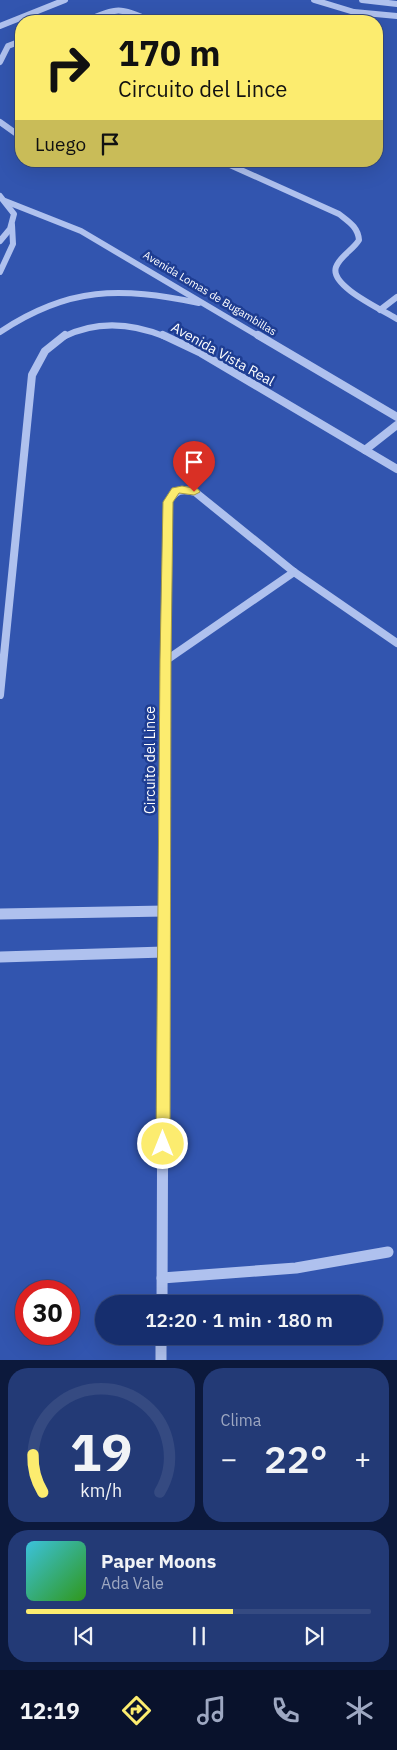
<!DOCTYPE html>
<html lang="es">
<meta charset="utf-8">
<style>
:root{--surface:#162e6e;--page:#233a76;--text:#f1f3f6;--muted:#9ea8c2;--line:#354a81;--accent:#fcec6f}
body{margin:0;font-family:"IBM Plex Sans",sans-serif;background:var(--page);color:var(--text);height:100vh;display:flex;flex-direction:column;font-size:19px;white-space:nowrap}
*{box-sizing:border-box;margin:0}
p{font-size:16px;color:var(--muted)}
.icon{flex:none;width:28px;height:28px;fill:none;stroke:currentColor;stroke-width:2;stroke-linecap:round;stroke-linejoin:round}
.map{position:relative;height:1360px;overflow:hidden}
.sheet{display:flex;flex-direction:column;gap:8px;padding:8px;background:#0c193c;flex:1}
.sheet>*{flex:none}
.guide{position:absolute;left:15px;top:15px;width:368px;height:152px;border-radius:20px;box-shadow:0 5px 20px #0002,0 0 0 1px var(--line);background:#fcec6f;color:#111;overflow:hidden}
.speed{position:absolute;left:15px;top:1280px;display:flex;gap:10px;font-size:25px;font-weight:700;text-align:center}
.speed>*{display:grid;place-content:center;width:65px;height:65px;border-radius:50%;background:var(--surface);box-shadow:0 5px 20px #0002,0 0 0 1px var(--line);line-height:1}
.speed .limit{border:8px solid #d22;background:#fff;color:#111}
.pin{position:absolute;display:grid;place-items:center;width:42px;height:42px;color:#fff;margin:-51px -21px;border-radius:50% 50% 50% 0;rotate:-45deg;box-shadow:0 0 5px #0007}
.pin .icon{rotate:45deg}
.me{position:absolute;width:55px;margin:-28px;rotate:0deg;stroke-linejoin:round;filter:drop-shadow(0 0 4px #0008)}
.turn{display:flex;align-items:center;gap:18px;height:105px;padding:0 20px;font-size:22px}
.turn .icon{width:65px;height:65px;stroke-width:2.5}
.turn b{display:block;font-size:35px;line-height:42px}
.then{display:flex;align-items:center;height:48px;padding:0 20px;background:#0003;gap:10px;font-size:19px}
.big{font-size:38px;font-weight:600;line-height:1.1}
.sheet .widget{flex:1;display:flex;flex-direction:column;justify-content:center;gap:8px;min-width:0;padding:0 18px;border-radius:20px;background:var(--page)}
.sheet .dial{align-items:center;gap:0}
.dial svg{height:130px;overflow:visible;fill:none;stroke:var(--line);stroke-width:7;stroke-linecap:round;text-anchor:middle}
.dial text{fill:var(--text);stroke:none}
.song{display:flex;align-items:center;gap:15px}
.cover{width:60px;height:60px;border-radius:8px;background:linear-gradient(135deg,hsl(190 70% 55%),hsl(110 70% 35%))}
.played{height:5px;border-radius:2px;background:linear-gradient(90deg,var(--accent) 60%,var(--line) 60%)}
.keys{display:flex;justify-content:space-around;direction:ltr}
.heat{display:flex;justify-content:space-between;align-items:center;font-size:28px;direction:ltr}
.sheet .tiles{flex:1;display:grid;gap:8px;grid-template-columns:1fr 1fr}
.widget:last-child{grid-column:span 2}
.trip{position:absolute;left:95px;top:1295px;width:288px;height:50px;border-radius:25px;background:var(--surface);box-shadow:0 5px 20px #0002,0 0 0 1px var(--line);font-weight:600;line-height:50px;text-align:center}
.tab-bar{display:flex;height:80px;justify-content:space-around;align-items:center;background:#09122c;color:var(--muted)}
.tab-bar .icon{width:35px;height:35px}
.tab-bar .current{color:var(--accent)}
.tab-bar b{font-size:22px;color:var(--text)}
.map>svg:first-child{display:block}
.green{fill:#3255af;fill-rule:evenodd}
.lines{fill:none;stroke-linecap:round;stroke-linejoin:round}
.minor-far2{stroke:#afc1ee;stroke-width:6}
.minor-far1{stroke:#afc1ee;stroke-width:8}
.minor{stroke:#afc1ee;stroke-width:11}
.route{fill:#fcec6f;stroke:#a49948}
.labels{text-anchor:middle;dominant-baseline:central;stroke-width:5;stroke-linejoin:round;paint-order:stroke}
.far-street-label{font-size:11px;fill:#fff;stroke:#1e3d92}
.street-label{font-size:14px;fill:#fff;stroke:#1e3d92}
</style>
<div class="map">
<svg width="397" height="1360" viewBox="0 0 397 1360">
<rect width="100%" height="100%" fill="#1e3d92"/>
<path class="green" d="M0,0H397V1360H0ZM21,21H376V161H21ZM26,1291H69V1334H26ZM104,1304H374V1336H104Z"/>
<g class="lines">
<g class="minor-far2">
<path d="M314,0L354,12L397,16"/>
<path d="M362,0L397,4"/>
<path d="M87,21C115,7 122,7 150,21"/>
<path d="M0,26L65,0"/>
<path d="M0,62L8,46L21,41"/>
<path d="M0,122L21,137"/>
<path d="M221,161L339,214C349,222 358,227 359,240C353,250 340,256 336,267C329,286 383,310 397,319"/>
<path d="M0,196L14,214L10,229L0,241"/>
<path d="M5,201L81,231L260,337"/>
<path d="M0,272L13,244L12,225"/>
<path d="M380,310L397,297"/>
<path d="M0,332C69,286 120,287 199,303"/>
<path d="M63,337C97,320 132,323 166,337"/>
</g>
<g class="minor-far1">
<path d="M163,335L201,353L397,469"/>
<path d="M258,335L397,417"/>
<path d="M365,450L397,425"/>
<path d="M165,661L294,572"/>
<path d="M0,695L32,375L45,351L65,335"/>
<path d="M164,779L168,502C175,490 182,488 195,492L294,572L397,643"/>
</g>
<g class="minor">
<path d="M0,914L165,911"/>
<path d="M0,957L164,952"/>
<path d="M162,1278L296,1268L388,1252"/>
<path d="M162,1304L164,778"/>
<path d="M161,1336V1360"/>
</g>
</g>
<path class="route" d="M182,486L198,489L200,492L194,495L179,493L173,502L171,660L170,1144L168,1149L163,1151L158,1149L156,1144L160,660L163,502L172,488Z"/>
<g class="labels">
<g class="far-street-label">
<text transform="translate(210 293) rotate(31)">Avenida Lomas de Bugambillas</text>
</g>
<g class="street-label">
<text transform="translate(223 354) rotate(29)">Avenida Vista Real</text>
<text transform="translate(150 760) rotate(-90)">Circuito del Lince</text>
</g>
</g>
</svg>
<div class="speed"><div class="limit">30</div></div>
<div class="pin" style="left:194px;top:492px;background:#d93025"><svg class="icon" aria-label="arrive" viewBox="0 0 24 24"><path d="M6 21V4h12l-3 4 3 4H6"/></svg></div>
<svg class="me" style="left:163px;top:1144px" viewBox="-20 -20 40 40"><circle r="17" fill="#fcec6f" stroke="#fff" stroke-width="3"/><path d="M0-11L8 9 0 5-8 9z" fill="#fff"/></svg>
<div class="trip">12:20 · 1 min · 180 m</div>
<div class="guide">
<div class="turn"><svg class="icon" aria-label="right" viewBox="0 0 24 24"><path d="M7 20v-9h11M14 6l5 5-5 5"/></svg><div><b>170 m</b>Circuito del Lince</div></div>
<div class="then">Luego<svg class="icon" aria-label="arrive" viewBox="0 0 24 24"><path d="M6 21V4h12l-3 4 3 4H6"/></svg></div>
</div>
</div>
<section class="sheet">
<div class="tiles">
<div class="widget dial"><svg viewBox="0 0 100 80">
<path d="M14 69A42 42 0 1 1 86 69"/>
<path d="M14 69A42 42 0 0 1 8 46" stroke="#fcec6f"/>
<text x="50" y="56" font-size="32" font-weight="700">19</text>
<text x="50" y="72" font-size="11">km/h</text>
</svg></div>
<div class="widget"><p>Clima</p>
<div class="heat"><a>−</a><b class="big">22°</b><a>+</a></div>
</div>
<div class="widget">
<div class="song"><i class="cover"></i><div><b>Paper Moons</b><p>Ada Vale</p></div></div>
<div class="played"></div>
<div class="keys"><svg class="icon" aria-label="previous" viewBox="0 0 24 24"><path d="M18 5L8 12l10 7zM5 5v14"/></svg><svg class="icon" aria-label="pause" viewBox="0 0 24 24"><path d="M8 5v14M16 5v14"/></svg><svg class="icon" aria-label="next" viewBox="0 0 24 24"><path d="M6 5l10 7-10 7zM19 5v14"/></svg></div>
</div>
</div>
</section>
<nav class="tab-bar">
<b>12:19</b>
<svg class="icon current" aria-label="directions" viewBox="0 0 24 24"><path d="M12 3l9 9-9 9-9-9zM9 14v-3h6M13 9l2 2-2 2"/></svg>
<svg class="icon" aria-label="music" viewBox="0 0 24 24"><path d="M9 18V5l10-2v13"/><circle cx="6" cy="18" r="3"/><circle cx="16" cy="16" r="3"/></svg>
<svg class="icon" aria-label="phone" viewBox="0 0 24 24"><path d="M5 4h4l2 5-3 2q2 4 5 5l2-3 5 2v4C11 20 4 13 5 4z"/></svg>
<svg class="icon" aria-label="climate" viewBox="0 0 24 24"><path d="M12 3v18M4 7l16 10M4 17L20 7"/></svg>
</nav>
